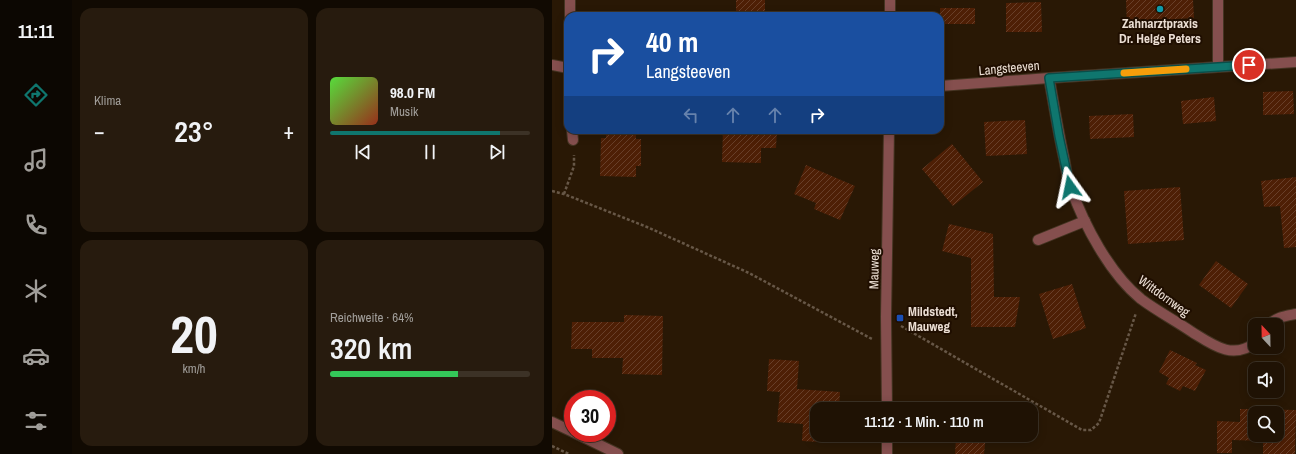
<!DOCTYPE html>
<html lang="de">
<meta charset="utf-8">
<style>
:root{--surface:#1f1204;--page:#271b0e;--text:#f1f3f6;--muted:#a19e9a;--line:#3c3226;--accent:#0f766e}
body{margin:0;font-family:"Archivo Narrow",sans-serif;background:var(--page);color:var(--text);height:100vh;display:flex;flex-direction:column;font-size:15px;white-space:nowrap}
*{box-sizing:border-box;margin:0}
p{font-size:13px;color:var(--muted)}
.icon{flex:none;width:22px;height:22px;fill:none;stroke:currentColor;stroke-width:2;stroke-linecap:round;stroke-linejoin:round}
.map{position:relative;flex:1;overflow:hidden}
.drawer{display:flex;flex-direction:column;gap:8px;padding:8px;background:#110a02;width:480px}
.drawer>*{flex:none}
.banner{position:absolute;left:12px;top:12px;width:380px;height:122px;border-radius:12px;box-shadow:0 2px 10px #0003,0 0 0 1px var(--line);background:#1a4fa0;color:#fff;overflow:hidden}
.needle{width:26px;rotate:338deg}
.tools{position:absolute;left:696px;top:318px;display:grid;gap:8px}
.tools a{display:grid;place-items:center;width:36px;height:36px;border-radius:8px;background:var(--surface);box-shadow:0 2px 10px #0003,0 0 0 1px var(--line);font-size:20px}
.speed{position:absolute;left:12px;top:390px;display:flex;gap:8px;font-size:20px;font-weight:700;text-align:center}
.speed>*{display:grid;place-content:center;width:52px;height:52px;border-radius:50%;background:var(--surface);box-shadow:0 2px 10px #0003,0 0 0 1px var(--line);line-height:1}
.speed .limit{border:6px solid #d22;background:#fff;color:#111}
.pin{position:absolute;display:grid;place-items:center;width:34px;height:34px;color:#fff;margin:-17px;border:2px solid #fff;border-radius:50%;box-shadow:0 1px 4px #0007}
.me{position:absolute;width:44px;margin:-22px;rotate:348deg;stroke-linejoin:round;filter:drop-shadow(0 0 3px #0008)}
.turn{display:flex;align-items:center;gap:14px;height:84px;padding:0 16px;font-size:18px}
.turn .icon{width:52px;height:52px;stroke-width:2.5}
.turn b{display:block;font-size:28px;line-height:34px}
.lanes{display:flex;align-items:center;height:38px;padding:0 16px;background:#0003;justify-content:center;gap:20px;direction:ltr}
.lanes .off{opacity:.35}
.big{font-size:30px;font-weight:600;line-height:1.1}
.drawer .card{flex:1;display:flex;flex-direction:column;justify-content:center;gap:6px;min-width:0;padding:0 14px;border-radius:12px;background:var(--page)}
.drawer .dial{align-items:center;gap:0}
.dial b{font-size:52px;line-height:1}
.song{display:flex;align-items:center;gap:12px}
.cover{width:48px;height:48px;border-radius:6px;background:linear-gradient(135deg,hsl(110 70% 55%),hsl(10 70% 35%))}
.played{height:4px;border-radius:2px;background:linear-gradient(90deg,var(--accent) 85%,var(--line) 85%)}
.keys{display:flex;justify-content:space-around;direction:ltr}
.heat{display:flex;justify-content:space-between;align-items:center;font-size:22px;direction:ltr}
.charge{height:6px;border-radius:3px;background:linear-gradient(90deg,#34c759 64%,var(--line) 0)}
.drawer .tiles{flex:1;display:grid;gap:8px;grid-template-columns:repeat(2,1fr)}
.trip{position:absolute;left:258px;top:402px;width:228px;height:40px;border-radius:12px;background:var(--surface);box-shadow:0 2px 10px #0003,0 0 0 1px var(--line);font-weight:600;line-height:40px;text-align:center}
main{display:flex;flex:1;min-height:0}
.dock{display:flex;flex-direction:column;width:72px;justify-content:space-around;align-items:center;background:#0c0702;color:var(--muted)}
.dock .icon{width:28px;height:28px}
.dock .selected{color:var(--accent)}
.dock b{font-size:18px;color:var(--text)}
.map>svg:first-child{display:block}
.building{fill:url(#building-hatch);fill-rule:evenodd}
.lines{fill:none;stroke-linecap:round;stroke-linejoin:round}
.minor-casing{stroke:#443422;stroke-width:12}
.path{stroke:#675747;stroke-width:2.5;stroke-dasharray:3 2;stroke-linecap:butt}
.minor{stroke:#854f4e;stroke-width:10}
.route-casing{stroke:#0a4d48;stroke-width:10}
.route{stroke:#0f766e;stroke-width:7}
.slow{stroke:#f59e0b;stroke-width:7}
.culture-dot{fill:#0f9aa8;stroke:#1f0e00;stroke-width:1.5}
.transit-dot{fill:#1a4fb4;stroke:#1f0e00;stroke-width:1.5}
.labels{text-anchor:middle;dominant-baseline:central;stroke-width:4;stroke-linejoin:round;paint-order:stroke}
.poi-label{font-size:13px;font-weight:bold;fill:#ebded3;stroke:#1f0e00}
.street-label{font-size:13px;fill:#ebded3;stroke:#1f0e00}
</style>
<main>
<nav class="dock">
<b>11:11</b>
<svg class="icon selected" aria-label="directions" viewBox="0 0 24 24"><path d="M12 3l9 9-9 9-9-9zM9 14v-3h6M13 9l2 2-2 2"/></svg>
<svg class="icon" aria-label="music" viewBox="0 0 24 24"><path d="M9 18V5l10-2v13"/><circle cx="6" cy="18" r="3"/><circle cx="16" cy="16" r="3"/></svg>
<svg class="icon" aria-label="phone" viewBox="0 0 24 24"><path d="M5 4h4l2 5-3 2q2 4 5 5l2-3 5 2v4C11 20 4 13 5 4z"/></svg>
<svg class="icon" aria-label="climate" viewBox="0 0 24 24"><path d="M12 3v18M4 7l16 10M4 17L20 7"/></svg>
<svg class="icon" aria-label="car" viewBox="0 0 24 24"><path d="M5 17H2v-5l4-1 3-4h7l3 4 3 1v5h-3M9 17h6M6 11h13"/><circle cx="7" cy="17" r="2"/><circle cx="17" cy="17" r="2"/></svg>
<svg class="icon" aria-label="filters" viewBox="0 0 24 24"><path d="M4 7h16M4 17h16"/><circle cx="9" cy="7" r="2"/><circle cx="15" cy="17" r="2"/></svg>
</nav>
<section class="drawer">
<div class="tiles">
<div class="card"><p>Klima</p>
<div class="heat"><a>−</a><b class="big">23°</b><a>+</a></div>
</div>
<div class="card">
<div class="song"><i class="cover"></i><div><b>98.0 FM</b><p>Musik</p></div></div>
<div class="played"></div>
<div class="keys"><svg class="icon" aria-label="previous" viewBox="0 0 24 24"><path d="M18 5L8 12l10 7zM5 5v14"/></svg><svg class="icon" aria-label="pause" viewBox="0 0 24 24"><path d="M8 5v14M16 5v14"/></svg><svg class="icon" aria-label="next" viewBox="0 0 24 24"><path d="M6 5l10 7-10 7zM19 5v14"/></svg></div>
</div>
<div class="card dial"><b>20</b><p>km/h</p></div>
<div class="card"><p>Reichweite · 64%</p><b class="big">320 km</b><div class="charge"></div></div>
</div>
</section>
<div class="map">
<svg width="744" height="454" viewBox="0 0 744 454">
<defs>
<pattern id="building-hatch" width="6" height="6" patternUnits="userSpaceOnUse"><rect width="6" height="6" fill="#4e1f05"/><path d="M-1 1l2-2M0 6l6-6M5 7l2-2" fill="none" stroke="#683f29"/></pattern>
</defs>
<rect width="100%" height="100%" fill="#291805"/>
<g class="building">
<rect x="184" y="0" width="29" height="16"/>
<path d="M574,0H641L642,18L624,19L625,24L575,27Z"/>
<path d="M489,2L490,32H454V3Z"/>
<rect x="388" y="8" width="35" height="16"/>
<path d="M741,91L742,114L711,115V92Z"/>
<path d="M662,97L664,121L631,124L629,101Z"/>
<path d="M581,114L582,137L538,139L537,116Z"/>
<path d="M473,120L475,154L434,156L432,122Z"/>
<path d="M54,130H84V139H89V166H84V177L48,176L49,138H54Z"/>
<path d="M171,130H225L224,148H209V163L170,162Z"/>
<path d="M400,144L431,182L401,206L370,169Z"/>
<path d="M254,165L303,186L288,220L262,209L264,203L242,194Z"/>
<path d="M744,177V247L732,248L728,206L712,207L709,181Z"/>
<path d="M628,187L632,240L576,244L572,191Z"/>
<path d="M397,224L441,234L442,297H468L463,327H419V258L390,251Z"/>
<path d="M664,261L696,284L679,308L647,285Z"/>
<path d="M520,284L534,328L501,339L487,294Z"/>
<path d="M72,315L111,316L110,375L70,374L71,358H40V349H19L20,322H72Z"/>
<path d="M618,350L645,363L643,365L654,370L643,391L631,386L628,391L614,384L617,378L607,372Z"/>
<path d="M217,359L247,361L245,389L288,392L287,409H265V435H285L284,443L250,441L251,424L225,422L228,392L215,391Z"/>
<path d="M688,409L744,410L743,454H711V441L680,440V453H665V421L688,422ZM703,413H725V435H703Z"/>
<path d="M380,435H434L432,454H403L404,438Z"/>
</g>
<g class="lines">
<g class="minor-casing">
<g id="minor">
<path d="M18,16V0"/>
<path d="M338,16V0"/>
<path d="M0,65L16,68"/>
<path d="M666,67V0"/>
<path d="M497,78C502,105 506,131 512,158C514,168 515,178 519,188C532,225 558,274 589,299C605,311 624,321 640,332C661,345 680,360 703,343"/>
<path d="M388,86L497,78L744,62"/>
<path d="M20,130L21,140"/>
<path d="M486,240L533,221"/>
<path d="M717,325C724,317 734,316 744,314"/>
<path d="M335,409L334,317L337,130"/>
<path d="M0,422L21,432"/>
<path d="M23,433L66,454"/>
<path d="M335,435V454"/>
</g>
</g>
<g class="path">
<path d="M0,191L12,194L95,227L197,273L320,339"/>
<path d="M12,194L22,166V155"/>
<path d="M349,326L530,430H539L547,423L584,313"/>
<path d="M0,446L17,454"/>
</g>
<use href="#minor" class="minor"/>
</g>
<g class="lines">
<g class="route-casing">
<path id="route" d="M518,187L507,136L497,78L697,65"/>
</g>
<use href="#route" class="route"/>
<path class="slow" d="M572,73L634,69"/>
</g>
<circle class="culture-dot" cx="608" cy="9" r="4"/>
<rect class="transit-dot" x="344" y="314" width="8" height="8" rx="2"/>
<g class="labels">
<g class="poi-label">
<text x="608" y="23">Zahnarztpraxis<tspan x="608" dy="15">Dr. Helge Peters</tspan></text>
<text x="356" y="311" text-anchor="start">Mildstedt,<tspan x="356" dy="15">Mauweg</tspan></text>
</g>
<g class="street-label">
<text transform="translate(457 68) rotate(-5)">Langsteeven</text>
<text transform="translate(322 269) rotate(-89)">Mauweg</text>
<text transform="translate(612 296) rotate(36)">Wittdornweg</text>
</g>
</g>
</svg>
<div class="tools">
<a><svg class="needle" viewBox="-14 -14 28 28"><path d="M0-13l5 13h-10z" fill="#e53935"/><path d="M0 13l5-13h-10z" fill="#a19e9a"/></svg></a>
<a><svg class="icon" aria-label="sound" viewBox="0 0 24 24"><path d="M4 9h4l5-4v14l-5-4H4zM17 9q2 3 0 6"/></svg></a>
<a><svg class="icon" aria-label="search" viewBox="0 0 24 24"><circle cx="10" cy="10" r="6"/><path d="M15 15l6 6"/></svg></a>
</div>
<div class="speed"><div class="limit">30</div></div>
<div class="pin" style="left:697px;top:65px;background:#d93025"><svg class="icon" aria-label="arrive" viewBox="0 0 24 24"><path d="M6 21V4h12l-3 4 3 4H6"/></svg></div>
<svg class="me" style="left:518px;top:187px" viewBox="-20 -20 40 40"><path d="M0-17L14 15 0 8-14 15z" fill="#0f766e" stroke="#fff" stroke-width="4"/></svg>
<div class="trip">11:12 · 1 Min. · 110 m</div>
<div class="banner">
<div class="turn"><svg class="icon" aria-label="right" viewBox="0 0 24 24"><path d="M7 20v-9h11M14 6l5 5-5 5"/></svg><div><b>40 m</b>Langsteeven</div></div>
<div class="lanes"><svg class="icon off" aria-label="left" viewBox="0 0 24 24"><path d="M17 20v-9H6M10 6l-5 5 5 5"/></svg><svg class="icon off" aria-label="ahead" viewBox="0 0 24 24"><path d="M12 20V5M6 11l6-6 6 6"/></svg><svg class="icon off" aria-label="ahead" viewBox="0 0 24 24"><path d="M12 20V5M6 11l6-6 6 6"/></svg><svg class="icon" aria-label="right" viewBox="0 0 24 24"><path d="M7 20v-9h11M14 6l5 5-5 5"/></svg></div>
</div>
</div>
</main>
